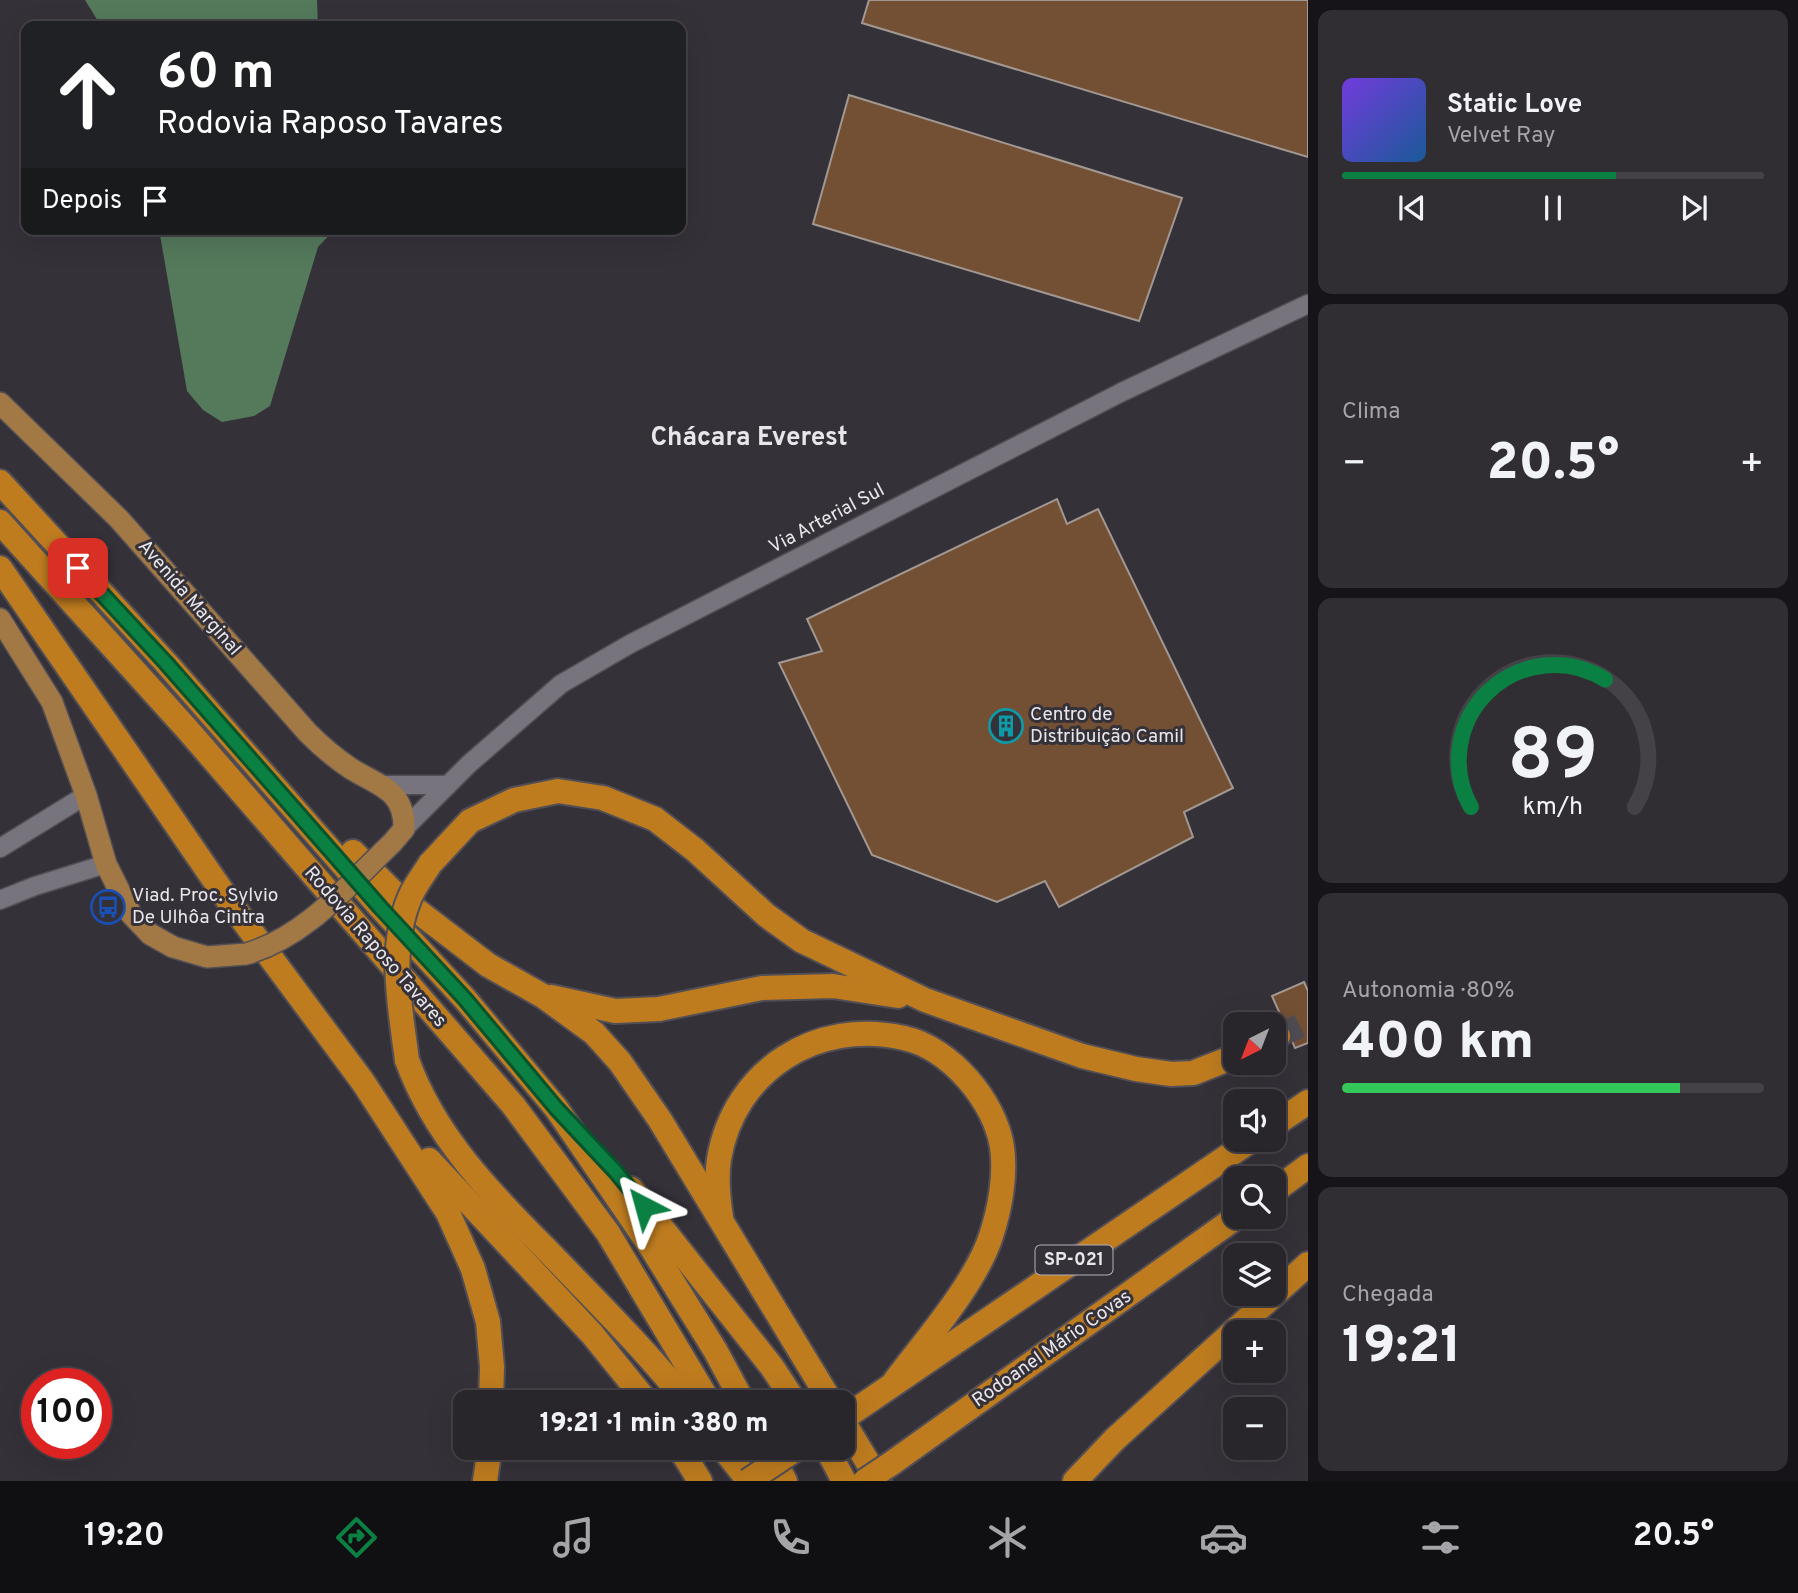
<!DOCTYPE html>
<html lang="pt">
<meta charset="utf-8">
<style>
:root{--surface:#28252b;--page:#302d33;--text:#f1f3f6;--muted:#a5a5a9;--line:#444247;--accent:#0b8043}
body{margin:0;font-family:Overpass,sans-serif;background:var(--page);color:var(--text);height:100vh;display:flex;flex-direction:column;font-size:26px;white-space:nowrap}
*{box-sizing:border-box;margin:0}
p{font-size:23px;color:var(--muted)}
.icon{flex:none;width:38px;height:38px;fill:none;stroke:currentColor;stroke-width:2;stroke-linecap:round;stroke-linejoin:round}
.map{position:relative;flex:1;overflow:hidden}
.drawer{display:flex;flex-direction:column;gap:10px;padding:10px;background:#161418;width:490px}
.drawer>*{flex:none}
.guide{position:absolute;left:21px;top:21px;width:665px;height:214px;border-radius:14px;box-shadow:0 7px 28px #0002,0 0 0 2px var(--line);background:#202124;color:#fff;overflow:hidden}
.needle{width:46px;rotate:222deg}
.fabs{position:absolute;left:1223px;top:1012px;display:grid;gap:14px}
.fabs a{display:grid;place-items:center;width:63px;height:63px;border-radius:14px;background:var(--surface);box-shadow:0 7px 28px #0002,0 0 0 2px var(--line);font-size:35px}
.speed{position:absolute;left:21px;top:1368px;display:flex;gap:14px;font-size:35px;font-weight:700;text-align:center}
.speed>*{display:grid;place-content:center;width:91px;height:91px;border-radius:50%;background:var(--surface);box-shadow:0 7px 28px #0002,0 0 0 2px var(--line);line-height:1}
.speed .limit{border:10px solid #d22;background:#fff;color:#111}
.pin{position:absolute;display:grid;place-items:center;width:60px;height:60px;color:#fff;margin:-30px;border-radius:14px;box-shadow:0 4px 10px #0006}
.me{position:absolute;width:77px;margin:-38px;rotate:321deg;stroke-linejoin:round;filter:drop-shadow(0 0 5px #0008)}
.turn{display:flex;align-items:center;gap:24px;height:147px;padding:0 21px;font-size:32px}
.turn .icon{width:91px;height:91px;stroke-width:2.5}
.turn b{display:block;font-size:49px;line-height:60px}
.then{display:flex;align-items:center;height:66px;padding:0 21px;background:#0003;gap:14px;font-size:26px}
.big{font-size:52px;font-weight:800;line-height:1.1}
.drawer .tile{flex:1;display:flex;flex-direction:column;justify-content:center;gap:10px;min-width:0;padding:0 24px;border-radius:14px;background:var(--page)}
.drawer .dial{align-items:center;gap:0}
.dial svg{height:182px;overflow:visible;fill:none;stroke:var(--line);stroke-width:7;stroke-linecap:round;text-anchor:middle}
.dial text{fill:var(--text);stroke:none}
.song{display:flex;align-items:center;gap:21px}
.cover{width:84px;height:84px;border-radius:10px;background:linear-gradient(135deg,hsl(260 70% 55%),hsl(210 70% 35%))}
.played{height:7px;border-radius:4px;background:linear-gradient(90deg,var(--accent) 65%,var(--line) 65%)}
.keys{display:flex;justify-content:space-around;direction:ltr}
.heat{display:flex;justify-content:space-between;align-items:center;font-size:38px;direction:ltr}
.charge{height:10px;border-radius:5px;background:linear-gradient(90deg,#34c759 80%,var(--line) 0)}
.trip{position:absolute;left:453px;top:1390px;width:402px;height:70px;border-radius:14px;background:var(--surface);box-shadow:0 7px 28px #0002,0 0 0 2px var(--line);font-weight:800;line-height:70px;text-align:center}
.menu{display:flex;height:112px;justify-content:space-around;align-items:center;background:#100f11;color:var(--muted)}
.menu .icon{width:49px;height:49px}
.menu .on{color:var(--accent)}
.menu b{font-size:32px;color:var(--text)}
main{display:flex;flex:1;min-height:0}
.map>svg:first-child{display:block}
.forest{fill:#54795b}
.building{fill:#734f34;stroke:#a29892;stroke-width:2}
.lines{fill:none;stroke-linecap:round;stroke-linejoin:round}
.highway-tunnel{stroke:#504c54;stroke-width:24;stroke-dasharray:24 12;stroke-linecap:butt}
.minor-casing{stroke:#524e55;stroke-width:21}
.major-casing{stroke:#524e55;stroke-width:24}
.highway-casing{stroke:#524e55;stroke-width:28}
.minor{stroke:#78747d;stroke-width:18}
.major{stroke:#a27945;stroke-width:21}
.highway{stroke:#be7c1f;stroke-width:24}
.major-bridge-casing{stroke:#524e55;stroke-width:24;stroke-linecap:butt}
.highway-bridge-casing{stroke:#524e55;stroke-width:28;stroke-linecap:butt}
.major-bridge{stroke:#a27945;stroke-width:21}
.highway-bridge{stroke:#be7c1f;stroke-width:24}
.route-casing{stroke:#07532c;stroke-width:18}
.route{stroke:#0b8043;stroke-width:12}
.labels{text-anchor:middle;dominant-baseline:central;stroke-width:6;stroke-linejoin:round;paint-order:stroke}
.shield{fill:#353139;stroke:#b3b0b6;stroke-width:2}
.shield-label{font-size:18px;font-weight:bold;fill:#e9e6eb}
.street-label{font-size:19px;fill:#e9e6eb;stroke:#353139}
.poi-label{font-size:19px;fill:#e9e6eb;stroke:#353139;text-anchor:start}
.district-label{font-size:26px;font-weight:bold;fill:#e9e6eb;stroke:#353139}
</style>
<main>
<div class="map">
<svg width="1308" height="1481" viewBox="0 0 1308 1481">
<rect width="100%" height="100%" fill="#353139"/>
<g class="forest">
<path d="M85,0H317L318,26H101Z"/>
<path d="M159,229H335L318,247L270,406L254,416L222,422L203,410L187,391Z"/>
</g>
<g class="building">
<path d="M869,0H1308V157L862,23Z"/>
<path d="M849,95L1182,198L1139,321L813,224Z"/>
<path d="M1057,499L1067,524L1098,509L1233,788L1184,812L1193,837L1059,907L1045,881L997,902L872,855L779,663L822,651L807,619Z"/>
<path d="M1304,982L1308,991V1043L1295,1048L1272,996Z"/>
</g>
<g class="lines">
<path class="highway-tunnel" d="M1278,1036L1308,1022"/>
<g class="minor-casing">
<g id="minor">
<path d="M383,785H448"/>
<path d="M404,829L469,764L561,684L630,644L1122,392L1308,304"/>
<path d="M0,848L86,795"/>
<path d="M0,900L35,886L106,864"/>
</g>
</g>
<g class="major-casing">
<g id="major">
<path d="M0,403L119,519L308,733C321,746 335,758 350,768C378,786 405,789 404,829L392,843"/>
<path d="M0,619L52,702L86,795L106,864L131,914L150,934L173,947L207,957L246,954"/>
</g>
</g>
<g class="highway-casing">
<g id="highway">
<path d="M0,482L166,663L380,907L465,999L556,1108L651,1247L715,1350L743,1402"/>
<path d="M0,522L187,729L513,1105L608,1233L709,1402"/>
<path d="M0,568L228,900L363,1082L448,1213L473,1269L488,1322L492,1367L491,1402"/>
<path d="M353,852L394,893L488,965L543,996L594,1033L620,1062L660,1120L831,1402"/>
<path d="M430,864L470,821L514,800L558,791L603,798L655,819L695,850L766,915L802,941L925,1000L1082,1056L1136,1069L1171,1074L1193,1073L1236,1056"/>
<path d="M551,997L615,1011L659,1009L762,988L833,986L898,996"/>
<path d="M1274,1038L1278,1036"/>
<path d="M407,1060C434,1135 489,1192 545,1248C593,1298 643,1347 687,1402"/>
<path d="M1274,1125L1308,1102"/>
<path d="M429,1160L592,1334L647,1402"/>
<path d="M631,1189L772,1367L795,1402"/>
<path d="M1274,1191L1308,1166"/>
<path d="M721,1217C718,1198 716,1179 719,1159C734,1070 817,1018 904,1038C950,1048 995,1101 1002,1147C1006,1175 1000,1209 991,1236C976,1283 925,1341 895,1381"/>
<path d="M844,1418L1253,1139"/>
<path d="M844,1423L879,1481"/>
<path d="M679,1447L700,1481"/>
<path d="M722,1447L749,1481"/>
<path d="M767,1447L785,1481"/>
<path d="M826,1447L844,1481"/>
<path d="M892,1463L1238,1216"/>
<path d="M485,1481L490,1447"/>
<path d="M1075,1481L1115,1439L1308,1264"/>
</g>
</g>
<use href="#minor" class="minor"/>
<use href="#major" class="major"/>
<use href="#highway" class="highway"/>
<g class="major-bridge-casing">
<path id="major-bridge" d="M246,954C306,937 348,885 392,843"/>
</g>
<g class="highway-bridge-casing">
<g id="highway-bridge">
<path d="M407,1060C400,1007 388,948 410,897C415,885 424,874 430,864"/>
<path d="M748,1481L799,1447"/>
<path d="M865,1481L892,1463"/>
</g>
</g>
<use href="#major-bridge" class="major-bridge"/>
<use href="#highway-bridge" class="highway-bridge"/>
</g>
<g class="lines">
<g class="route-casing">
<path id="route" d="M78,568L166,663L380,907L465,999L556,1108L616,1172L644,1206"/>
</g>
<use href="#route" class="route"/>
</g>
<defs>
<g id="building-ring" transform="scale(1.75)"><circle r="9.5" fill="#353139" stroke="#0f9aa8" stroke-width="1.5"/><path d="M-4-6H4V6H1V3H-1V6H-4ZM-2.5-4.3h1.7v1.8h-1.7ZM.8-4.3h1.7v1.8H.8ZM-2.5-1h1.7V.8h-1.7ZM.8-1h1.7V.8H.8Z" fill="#0f9aa8"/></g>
<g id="bus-ring" transform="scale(1.75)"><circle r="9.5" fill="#353139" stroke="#1a4fb4" stroke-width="1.5"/><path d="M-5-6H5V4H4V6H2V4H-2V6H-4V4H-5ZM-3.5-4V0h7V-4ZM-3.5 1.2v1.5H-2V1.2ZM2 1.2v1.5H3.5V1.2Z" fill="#1a4fb4"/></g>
</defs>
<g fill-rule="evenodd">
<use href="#building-ring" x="1006" y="726"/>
<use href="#bus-ring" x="108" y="907"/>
</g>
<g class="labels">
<rect class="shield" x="1035.5" y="1245.5" width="77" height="29" rx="5"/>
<g class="shield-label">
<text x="1074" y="1260">SP-021</text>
</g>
<g class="street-label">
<text transform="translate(827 519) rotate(-28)">Via Arterial Sul</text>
<text transform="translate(189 598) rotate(49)">Avenida Marginal</text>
<text transform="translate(375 947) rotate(49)">Rodovia Raposo Tavares</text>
<text transform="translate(1052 1349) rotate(-35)">Rodoanel Mário Covas</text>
</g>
<g class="poi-label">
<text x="1030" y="715">Centro de<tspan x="1030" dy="22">Distribuição Camil</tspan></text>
<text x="132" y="896">Viad. Proc. Sylvio<tspan x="132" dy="22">De Ulhôa Cintra</tspan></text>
</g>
<g class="district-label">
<text x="749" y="438">Chácara Everest</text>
</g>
</g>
</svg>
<div class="fabs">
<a><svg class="needle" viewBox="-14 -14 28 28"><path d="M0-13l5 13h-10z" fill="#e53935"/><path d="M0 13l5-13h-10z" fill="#a5a5a9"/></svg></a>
<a><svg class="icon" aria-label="sound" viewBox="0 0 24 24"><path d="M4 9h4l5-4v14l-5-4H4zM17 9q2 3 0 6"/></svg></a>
<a><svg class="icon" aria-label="search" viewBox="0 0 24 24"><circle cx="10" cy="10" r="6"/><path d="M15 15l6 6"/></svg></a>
<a><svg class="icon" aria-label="layers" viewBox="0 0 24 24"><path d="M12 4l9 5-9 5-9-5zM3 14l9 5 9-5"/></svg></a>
<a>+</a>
<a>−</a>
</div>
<div class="speed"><div class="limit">100</div></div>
<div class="pin" style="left:78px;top:568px;background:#d93025"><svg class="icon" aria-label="arrive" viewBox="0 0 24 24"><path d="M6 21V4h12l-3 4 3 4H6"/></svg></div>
<svg class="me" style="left:644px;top:1206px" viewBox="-20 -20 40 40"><path d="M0-17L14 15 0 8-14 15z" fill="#0b8043" stroke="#fff" stroke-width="4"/></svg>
<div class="trip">19:21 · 1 min · 380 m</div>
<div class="guide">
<div class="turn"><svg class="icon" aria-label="ahead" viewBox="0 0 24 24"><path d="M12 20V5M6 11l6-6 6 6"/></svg><div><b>60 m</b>Rodovia Raposo Tavares</div></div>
<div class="then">Depois<svg class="icon" aria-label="arrive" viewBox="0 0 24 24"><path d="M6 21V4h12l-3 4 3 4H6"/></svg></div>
</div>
</div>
<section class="drawer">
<div class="tile">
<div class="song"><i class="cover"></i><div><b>Static Love</b><p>Velvet Ray</p></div></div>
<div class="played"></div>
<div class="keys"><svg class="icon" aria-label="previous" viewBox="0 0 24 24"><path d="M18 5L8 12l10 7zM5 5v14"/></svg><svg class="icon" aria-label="pause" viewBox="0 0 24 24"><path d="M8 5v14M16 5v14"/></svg><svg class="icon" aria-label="next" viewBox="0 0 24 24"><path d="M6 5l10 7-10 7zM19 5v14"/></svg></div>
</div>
<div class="tile"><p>Clima</p>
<div class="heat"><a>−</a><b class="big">20.5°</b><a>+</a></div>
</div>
<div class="tile dial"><svg viewBox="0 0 100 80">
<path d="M14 69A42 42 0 1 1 86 69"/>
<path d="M14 69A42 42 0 0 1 73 13" stroke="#0b8043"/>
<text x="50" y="56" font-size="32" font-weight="700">89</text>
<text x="50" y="72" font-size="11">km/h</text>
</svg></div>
<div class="tile"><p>Autonomia · 80%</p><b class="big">400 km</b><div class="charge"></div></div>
<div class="tile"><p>Chegada</p><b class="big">19:21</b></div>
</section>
</main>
<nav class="menu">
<b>19:20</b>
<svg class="icon on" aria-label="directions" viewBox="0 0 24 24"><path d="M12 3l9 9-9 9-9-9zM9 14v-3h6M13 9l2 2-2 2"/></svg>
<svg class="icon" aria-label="music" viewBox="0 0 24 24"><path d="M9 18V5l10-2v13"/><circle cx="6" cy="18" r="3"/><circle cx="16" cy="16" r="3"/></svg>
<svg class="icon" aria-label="phone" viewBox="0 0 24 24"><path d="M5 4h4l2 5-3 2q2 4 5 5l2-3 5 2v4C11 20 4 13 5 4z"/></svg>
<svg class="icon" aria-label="climate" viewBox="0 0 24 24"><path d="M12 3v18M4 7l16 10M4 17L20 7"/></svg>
<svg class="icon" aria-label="car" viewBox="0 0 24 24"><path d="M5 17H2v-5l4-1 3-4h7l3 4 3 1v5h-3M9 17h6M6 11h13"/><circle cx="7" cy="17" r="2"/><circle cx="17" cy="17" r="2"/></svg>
<svg class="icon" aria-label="filters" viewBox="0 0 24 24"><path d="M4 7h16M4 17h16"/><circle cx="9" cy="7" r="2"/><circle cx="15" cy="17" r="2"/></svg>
<b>20.5°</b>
</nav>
